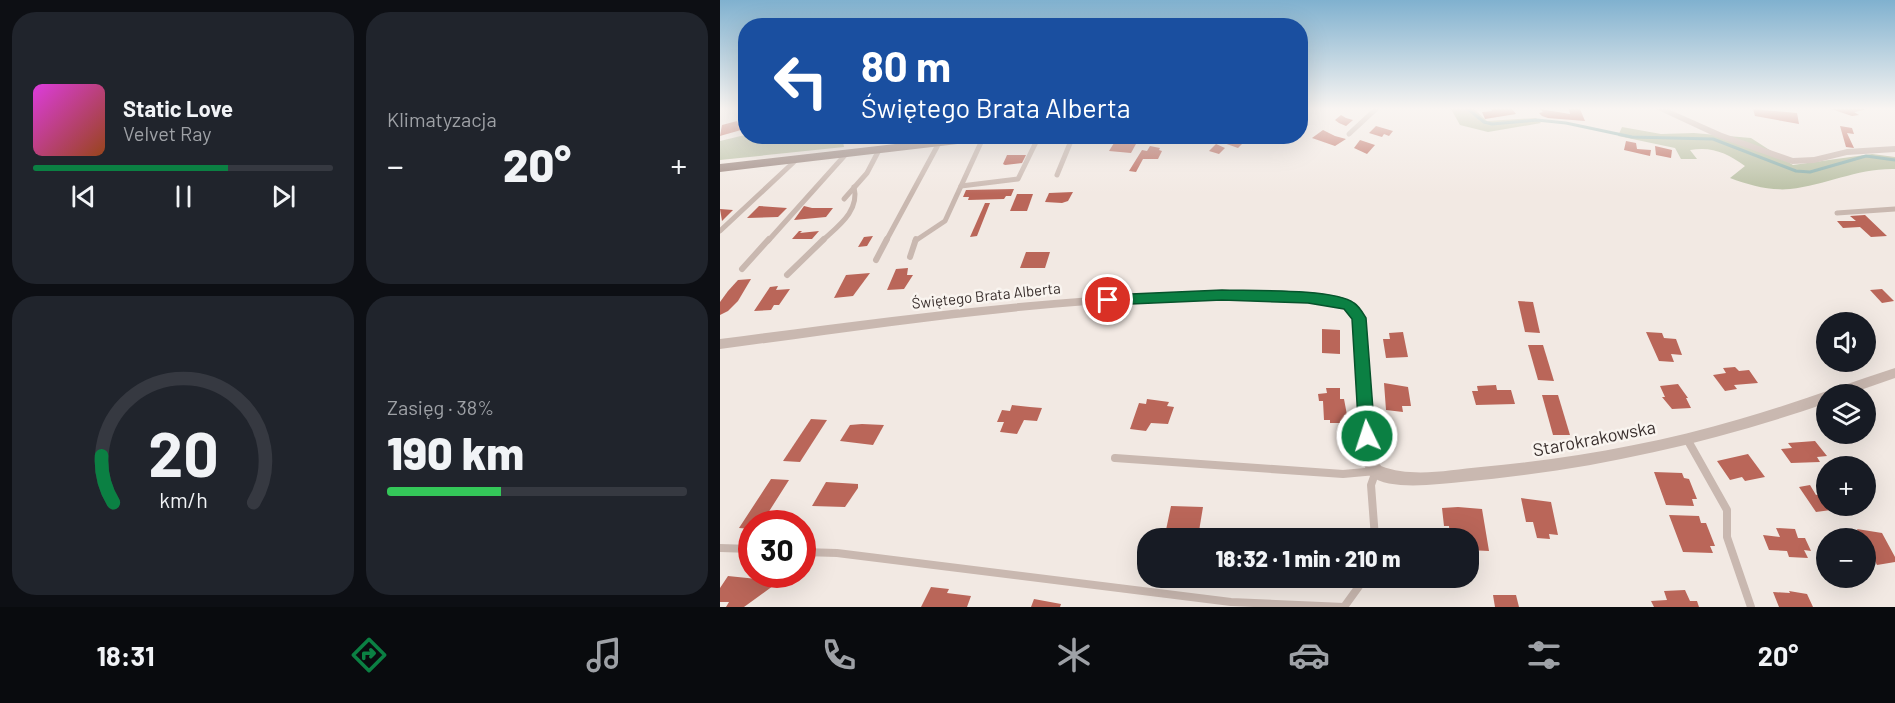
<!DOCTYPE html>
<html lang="pl">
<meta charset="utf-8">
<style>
:root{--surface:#171b24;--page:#20242c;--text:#f1f3f6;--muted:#9ea1a6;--line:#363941;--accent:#0b8043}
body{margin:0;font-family:Barlow,sans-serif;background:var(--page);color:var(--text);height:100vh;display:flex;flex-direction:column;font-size:22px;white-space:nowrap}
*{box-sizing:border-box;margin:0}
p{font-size:20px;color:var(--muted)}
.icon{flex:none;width:33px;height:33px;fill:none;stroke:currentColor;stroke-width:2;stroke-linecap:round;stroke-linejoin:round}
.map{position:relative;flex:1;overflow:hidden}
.sheet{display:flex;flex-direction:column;gap:12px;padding:12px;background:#0d0f14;width:720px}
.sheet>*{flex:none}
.banner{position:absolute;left:18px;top:18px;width:570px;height:126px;border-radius:24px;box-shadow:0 6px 24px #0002;background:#1a4fa0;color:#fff;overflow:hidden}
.buttons{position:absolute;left:1096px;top:312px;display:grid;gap:12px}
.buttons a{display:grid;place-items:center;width:60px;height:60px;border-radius:50%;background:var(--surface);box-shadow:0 6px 24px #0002;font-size:30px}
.speed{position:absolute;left:18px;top:510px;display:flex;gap:12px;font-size:30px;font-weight:700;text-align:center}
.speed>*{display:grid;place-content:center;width:78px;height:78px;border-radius:50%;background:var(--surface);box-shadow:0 6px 24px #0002;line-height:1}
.speed .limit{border:9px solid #d22;background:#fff;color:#111}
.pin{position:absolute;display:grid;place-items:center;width:51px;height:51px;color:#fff;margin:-26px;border:3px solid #fff;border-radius:50%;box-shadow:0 2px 6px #0007}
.me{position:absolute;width:66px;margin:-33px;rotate:356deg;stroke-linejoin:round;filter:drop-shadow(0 0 4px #0008)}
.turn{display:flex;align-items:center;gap:21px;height:126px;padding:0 24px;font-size:27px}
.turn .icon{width:78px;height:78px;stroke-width:2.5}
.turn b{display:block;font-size:42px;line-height:51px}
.big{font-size:45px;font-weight:800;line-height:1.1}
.sheet .tile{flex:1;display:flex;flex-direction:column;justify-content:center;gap:9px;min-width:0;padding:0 21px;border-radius:24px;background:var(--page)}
.sheet .dial{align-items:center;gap:0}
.dial svg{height:156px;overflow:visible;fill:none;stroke:var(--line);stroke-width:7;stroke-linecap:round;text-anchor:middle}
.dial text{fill:var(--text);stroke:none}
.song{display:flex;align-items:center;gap:18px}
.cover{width:72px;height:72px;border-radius:9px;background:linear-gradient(135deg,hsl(300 70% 55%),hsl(20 70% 35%))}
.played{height:6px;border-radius:3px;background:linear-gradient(90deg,var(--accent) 65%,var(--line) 65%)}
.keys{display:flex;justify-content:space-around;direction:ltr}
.heat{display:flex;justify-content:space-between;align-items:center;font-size:33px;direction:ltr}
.charge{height:9px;border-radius:4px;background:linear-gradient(90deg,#34c759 38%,var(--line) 0)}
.sheet .tiles{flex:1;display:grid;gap:12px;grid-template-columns:repeat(2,1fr)}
.trip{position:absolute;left:417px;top:528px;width:342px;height:60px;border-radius:24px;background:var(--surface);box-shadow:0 6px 24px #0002;font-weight:800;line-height:60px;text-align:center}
.tabs{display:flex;height:96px;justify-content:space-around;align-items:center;background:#090b0e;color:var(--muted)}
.tabs .icon{width:42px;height:42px}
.tabs .selected{color:var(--accent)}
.tabs b{font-size:27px;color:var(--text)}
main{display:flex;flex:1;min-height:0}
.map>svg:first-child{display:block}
.green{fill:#b9c0a4}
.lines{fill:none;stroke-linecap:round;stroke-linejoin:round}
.stream{stroke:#85aca9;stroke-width:3}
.building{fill:#ba6659}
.service-far2{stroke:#c9b8b0;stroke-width:5}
.service-far1{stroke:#c9b8b0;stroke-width:6}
.service{stroke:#c9b8b0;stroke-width:8}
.minor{fill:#c9b8b0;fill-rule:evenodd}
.secondary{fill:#9d8881;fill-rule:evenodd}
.route{fill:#0b8043;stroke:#07532c;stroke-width:1.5}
.labels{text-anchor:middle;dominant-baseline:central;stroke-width:5;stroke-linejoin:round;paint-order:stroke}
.street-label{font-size:15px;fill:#392f2d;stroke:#f9f4ef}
.near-street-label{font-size:18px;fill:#392f2d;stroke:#f9f4ef}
</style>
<main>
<section class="sheet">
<div class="tiles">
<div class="tile">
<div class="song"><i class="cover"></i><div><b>Static Love</b><p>Velvet Ray</p></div></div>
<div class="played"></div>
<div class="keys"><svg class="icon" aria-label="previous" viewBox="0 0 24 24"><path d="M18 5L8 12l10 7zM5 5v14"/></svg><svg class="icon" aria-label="pause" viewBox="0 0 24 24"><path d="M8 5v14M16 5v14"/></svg><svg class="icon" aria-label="next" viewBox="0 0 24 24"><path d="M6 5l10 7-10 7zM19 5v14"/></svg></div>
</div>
<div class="tile"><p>Klimatyzacja</p>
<div class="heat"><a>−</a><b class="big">20°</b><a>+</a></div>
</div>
<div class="tile dial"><svg viewBox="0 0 100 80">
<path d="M14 69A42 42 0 1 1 86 69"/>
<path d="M14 69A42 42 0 0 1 8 45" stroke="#0b8043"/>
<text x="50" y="56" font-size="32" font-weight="700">20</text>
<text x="50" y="72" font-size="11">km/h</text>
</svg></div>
<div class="tile"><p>Zasięg · 38%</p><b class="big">190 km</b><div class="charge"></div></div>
</div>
</section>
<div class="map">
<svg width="1175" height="607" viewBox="0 0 1175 607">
<rect width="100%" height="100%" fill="#f2e9e3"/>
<g class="green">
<path d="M731,109H754L767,121L816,118L821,123L768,132L740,125Z"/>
<path d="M902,127L941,134L974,133L1031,138L1073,165L1152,154L1175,157V169C1138,168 1106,185 1070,189C1050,191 1029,185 1010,178L1025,166C1007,153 992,146 970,150L977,159H961L955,148L898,136Z"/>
<path d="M25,135L122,137L124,147L0,160V141Z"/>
</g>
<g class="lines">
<path class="stream" d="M748,109L764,122L772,124L817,120L846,123L912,137L993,139L1076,171L1090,172L1146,156L1175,160"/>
</g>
<g class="building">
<path d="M771,109H792L796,114L765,119L762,112L772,111Z"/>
<path d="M820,109L850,114L849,109H860L865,121L828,118L822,116L819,113L823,112Z"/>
<path d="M1033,109L1077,113L1079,124L1035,116Z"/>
<path d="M1111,109H1144V110L1134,112L1139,115L1132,116Z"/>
<path d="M621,115L626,118L633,120L626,126L619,123L615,120Z"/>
<path d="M17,121L21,130L0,136L2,125Z"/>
<path d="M656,126L673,131L669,136L664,134L662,137L649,133Z"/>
<path d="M1120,126L1132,128L1134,134L1127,133L1134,148L1126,147Z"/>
<path d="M603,130L615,136L626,139L615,146L592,138Z"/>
<path d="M498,136H515L526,140L518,148L498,141L501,138Z"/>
<path d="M640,140L655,145L647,154L634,148Z"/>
<path d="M906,141L916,143L917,149L931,150L930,156L904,150Z"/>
<path d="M394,143L416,144L411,153L389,151Z"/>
<path d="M496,144L505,148L499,154L489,151Z"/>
<path d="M430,146L440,148L439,150L442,151L438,159H423L416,172L409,171L422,150L427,151Z"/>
<path d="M935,146L952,150L951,158L936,155Z"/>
<path d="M287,155H306L302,163L285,165L283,164Z"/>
<path d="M294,189L291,196H286L284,199L248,200L249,197H243L246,190Z"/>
<path d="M353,192L348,201L342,203L325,202L329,193Z"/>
<path d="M297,194H313L307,211H290Z"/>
<path d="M265,203H270L257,236L250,237Z"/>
<path d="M39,206L67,208L58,217L27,218Z"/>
<path d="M84,206L92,208H113L106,217L74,220Z"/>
<path d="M0,209L13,210L2,221Z"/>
<path d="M1145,215L1167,236L1151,237L1140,227L1123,228L1117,221H1136L1130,216Z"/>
<path d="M79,231H82L80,233L99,231L92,239H72Z"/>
<path d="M153,236L147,246L138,247L144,237Z"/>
<path d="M306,252H330L325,268H300Z"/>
<path d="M188,268L187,275H193L184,289L167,290L176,269Z"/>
<path d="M150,273L133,296L114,298L126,275Z"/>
<path d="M31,279L18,301L8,311L0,315V302L8,291L18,280Z"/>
<path d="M58,286L56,290L70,289L59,305H54L51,310L34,311L50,287Z"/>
<path d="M1162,289L1174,301L1162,303L1150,290Z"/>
<path d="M798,301L813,302L820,333L805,332Z"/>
<path d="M602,329L620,330V354L602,353Z"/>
<path d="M683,332L688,357L666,358L663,339H670L669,333Z"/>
<path d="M926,332L942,333L944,338L956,339L962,355L951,354L954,362L939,361Z"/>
<path d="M808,345H823L834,381L818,380Z"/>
<path d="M1015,367L1019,371L1029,370L1038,383L1014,385L1017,389L1005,391L993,375L1006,373L1003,368Z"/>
<path d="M664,383L688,387L691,406H682L683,412L666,410Z"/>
<path d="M958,384L968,398H966L971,408L952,409L942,397H945L940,386Z"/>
<path d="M776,385L777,390H791L795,404L756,405L752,391H758L757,386Z"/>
<path d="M606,388H620V399H624L627,415H624L625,421H620V423H610V420H604L603,401H599L598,394L607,393Z"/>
<path d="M822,395H838L850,435H833Z"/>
<path d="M427,399L449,402L447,406L454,407L448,424L431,423L426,431L410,429L419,403L426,404Z"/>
<path d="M292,405L310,407L322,408L317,421L304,420L297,434L280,432L284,422H277L282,410L290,411Z"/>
<path d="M91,419L107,420L80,462L63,461Z"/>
<path d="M142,424L164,425L153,445L120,441L130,425Z"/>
<path d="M1095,441L1107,456L1097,457L1100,462L1071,463L1061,449L1072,448L1068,443Z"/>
<path d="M1028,454L1045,477L1025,481L1022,477L1010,480L997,461Z"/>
<path d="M934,472L962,473L964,478L969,479L977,499H972L974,506L946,505Z"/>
<path d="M51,479L69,480L41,524H32V529L19,528Z"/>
<path d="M1107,481V506H1138L1140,509L1124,513L1113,512L1111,510L1096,512L1079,487L1090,485L1096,495L1100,494L1099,492L1103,491L1100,487L1106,486L1103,482Z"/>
<path d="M106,482L138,484V488L125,507L92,506Z"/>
<path d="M801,498L831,502L838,535L829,534L830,539L817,538L813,522H806Z"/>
<path d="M451,506L483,507L479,531L446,530Z"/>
<path d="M738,507L762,509L769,551L748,550V538H730L729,526H724L722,508Z"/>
<path d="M949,515L979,516L981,523H986L995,546H990L993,553L963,552Z"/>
<path d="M1056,528L1075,529L1078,538H1085L1091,551L1084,550L1088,558L1069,557L1067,551L1049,550L1043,535L1060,537Z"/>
<path d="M1137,529L1162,533L1175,557V562L1157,565L1151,553H1147L1146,538H1142Z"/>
<path d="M44,574H54L57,583L24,607H6L9,602H0V588L8,576L37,579Z"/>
<path d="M211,587L229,589L227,593L251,596L247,607H201Z"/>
<path d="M965,590L970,601H977L979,607H934L931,601L947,600L944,591Z"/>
<path d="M1069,591L1087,594L1093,607H1059L1053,592L1070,593Z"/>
<path d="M773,595H796L799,607H775Z"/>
<path d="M314,599L341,604L340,607H311Z"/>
</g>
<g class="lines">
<g class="service-far2">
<path d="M629,134L656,109"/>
<path d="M337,175L353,136"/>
<path d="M241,186L298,179L319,136"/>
<path d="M124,199L147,173L159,150"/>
<path d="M1117,213L1175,209"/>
<path d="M0,231L76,160"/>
<path d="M48,241L126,154"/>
<path d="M102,241C118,226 140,211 134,187"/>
<path d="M166,241L219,143"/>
<path d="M195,241L225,221L263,138"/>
</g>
<g class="service-far1">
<path d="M190,257L196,239"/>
<path d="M156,260L167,239"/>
<path d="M22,269L49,239"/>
<path d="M67,275L104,239"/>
</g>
<g class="service">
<path d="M967,439L1007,510V537L1031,607"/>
<path d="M395,458L623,474L656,471L651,485L655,538"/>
<path d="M0,548L32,549"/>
<path d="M82,552L117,553L511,602L624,607L645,578"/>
</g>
<g class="minor">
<path d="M936,109H948L1002,133L1073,158L1094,157L1127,149L1175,146V152L1127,155L1094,163L1072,164L996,137Z"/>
<path d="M460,292C490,292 614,289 634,303C638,307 642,313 645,318L656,458L661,466C692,478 729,470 761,467C848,459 935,444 1020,419C1073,404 1123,385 1175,368V378L1129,394H1107V403C988,444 867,471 741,482C719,484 669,491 651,476C647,473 644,465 642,460L633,319L625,309L613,305C561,302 510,299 458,300C304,305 152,329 0,349V339C153,319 305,298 460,292Z"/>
</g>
<path class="secondary" d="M245,136H285L280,139L0,172V164Z"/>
</g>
<linearGradient id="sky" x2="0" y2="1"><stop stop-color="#80b1cf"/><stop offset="0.56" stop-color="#f9f5f2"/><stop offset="1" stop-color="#f9f5f2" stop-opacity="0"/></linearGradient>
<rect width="1175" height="194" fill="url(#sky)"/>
<path class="route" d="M502,290C529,291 615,288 634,303C639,306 643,313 646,318L655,436L653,441L647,443L641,441L639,436L632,319L624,309L588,303L502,300L388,305L381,300L388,295Z"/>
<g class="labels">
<g class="street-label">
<text transform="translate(266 295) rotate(-6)">Świętego Brata Alberta</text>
</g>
<g class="near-street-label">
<text transform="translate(874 438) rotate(-11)">Starokrakowska</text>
</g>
</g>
</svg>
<div class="buttons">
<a><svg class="icon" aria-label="sound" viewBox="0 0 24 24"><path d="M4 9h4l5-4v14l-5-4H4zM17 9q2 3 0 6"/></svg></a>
<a><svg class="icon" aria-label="layers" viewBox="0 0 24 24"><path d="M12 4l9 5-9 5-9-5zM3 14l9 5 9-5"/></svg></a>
<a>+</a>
<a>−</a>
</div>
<div class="speed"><div class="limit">30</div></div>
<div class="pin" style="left:388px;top:300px;background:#d93025"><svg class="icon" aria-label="arrive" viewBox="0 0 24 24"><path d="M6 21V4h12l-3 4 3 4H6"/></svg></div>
<svg class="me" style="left:647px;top:436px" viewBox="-20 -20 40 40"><circle r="17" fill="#0b8043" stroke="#fff" stroke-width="3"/><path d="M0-11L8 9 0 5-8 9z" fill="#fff"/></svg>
<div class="trip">18:32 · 1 min · 210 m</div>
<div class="banner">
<div class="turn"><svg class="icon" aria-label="left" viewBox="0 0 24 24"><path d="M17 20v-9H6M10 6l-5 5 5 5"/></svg><div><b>80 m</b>Świętego Brata Alberta</div></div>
</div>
</div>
</main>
<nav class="tabs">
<b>18:31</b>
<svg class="icon selected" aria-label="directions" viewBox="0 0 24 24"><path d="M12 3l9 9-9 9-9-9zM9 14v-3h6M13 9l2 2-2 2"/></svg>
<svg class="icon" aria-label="music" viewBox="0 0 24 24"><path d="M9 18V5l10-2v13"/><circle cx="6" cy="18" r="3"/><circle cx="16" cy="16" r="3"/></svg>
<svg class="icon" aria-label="phone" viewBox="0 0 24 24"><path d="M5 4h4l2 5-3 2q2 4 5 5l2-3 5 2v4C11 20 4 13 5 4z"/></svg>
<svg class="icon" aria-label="climate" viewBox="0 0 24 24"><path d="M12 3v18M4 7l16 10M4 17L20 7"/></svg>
<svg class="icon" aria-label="car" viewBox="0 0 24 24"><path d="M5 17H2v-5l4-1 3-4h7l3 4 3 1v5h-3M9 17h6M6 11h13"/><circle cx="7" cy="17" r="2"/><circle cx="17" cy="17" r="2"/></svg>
<svg class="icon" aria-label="filters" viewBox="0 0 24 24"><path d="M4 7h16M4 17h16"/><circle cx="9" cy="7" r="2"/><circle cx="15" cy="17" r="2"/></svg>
<b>20°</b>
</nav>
